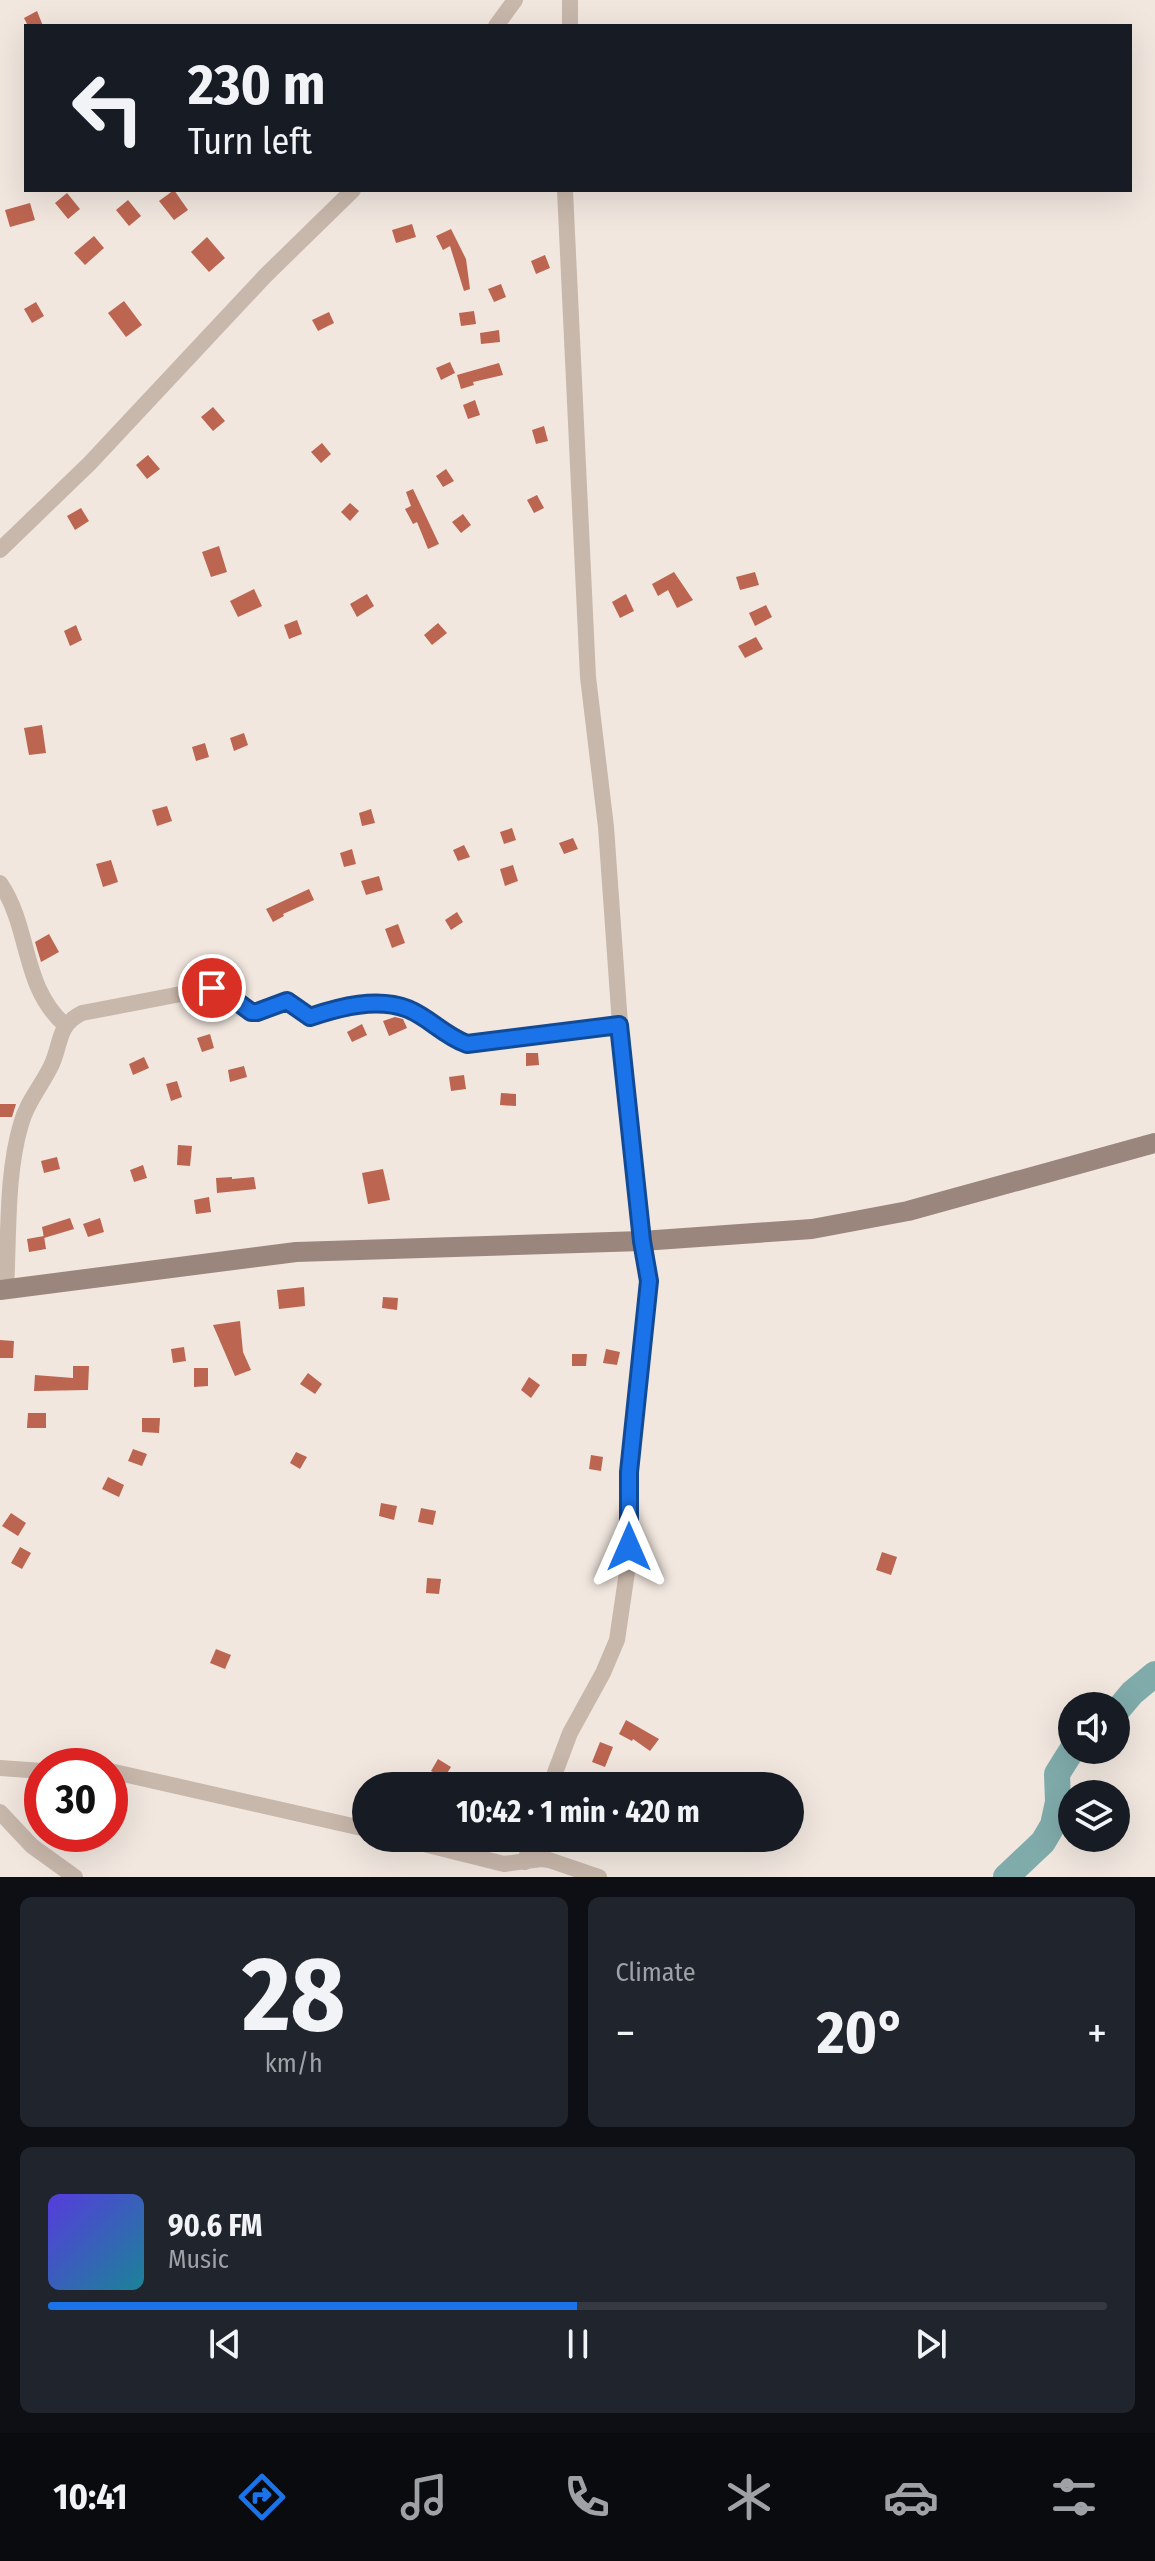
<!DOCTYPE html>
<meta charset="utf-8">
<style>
:root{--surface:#171b24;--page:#20242c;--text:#f1f3f6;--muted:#9ea1a6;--line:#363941;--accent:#1a73e8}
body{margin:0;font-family:"Fira Sans Condensed",sans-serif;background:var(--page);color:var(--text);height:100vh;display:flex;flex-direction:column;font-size:30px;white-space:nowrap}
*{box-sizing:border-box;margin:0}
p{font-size:26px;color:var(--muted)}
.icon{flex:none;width:44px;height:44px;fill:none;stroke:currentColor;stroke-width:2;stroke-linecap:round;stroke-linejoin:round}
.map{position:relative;height:1877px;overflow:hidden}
.details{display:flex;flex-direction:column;gap:20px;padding:20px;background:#0d0f14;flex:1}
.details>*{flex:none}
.hud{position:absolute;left:24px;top:24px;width:1108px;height:168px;border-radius:0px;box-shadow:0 8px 32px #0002;background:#171b24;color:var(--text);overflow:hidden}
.fabs{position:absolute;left:1058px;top:1692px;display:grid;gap:16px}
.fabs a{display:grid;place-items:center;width:72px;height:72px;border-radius:50%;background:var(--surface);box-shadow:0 8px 32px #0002;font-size:40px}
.speed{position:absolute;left:24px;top:1748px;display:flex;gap:16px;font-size:40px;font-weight:700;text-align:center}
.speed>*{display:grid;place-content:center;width:104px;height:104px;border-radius:50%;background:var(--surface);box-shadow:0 8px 32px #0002;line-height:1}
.speed .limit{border:12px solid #d22;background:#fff;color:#111}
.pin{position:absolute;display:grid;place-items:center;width:68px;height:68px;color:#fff;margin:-34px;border:4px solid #fff;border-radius:50%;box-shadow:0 2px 8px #0007}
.me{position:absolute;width:88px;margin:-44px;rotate:0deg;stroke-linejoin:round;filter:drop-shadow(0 0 6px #0008)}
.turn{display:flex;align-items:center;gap:28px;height:168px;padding:0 32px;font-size:36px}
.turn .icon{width:104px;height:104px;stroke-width:2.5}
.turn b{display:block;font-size:56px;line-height:68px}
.big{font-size:60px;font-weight:700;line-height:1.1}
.details .card{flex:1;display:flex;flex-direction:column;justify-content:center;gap:12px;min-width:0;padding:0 28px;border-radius:12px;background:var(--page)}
.details .dial{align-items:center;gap:0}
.dial b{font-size:104px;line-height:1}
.song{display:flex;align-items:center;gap:24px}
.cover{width:96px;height:96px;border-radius:12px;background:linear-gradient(135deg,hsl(250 70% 55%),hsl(190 70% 35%))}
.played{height:8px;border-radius:4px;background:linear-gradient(90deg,var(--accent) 50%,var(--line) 50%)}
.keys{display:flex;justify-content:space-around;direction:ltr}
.heat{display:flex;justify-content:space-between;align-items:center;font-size:44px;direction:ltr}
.details .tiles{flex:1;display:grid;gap:20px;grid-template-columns:1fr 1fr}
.card:last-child{grid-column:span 2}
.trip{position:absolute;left:352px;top:1772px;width:452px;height:80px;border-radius:40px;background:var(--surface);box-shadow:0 8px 32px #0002;font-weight:700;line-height:80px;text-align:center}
.menu{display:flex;height:128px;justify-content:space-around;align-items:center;background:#090b0e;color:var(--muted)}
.menu .icon{width:56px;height:56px}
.menu .current{color:var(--accent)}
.menu b{font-size:36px;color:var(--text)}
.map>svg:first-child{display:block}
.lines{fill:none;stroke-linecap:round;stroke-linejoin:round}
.river{stroke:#80abab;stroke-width:26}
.building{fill:#bc6551}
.street{stroke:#c8b7ab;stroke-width:16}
.secondary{stroke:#9b867d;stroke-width:20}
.route-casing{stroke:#114b97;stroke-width:20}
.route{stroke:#1a73e8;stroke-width:14}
</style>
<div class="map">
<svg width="1155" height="1877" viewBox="0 0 1155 1877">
<rect width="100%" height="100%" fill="#f1e7df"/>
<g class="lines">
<g class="river">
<path d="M1116,1712L1132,1693L1155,1674"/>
<path d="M1006,1877L1043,1842L1053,1825L1058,1802L1057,1774L1072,1750"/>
</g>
</g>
<g class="building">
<path d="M37,11L43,26H28L24,18Z"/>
<path d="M174,190L188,210L174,220L159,201Z"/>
<path d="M67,193L80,209L68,219L55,203Z"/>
<path d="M128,200L141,216L129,226L116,210Z"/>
<path d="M30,203L35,220L10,227L5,210Z"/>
<path d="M412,224L416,237L396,243L392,230Z"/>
<path d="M451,229L466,259L470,289L464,291L450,246L443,250L436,236Z"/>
<path d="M94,236L104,248L85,265L74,253Z"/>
<path d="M207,237L225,258L209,272L191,252Z"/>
<path d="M545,255L550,268L536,274L531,261Z"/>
<path d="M501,284L506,297L494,302L488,289Z"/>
<path d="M124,301L142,325L126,337L108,313Z"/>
<path d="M36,302L44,316L32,323L24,309Z"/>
<path d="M474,311L476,324L461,326L459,313Z"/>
<path d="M329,312L334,323L318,331L312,320Z"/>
<path d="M499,330L500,342L481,344L480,333Z"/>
<path d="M450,362L455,373L441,380L436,368Z"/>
<path d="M499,363L503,375L473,382L474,385L461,389L457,375Z"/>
<path d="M475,400L480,415L468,419L463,405Z"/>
<path d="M213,407L225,421L213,431L201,417Z"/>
<path d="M544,426L548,441L536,444L532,430Z"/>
<path d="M322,443L331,454L321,463L311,452Z"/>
<path d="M148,455L160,469L147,479L136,465Z"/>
<path d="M446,469L454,481L443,487L436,476Z"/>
<path d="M413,489L439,544L428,549L417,522L413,524L405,509L411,506L406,492Z"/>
<path d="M537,495L544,508L534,513L527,500Z"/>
<path d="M350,503L359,511L350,521L341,512Z"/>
<path d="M81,508L89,521L75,530L67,516Z"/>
<path d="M463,514L471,525L461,533L452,522Z"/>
<path d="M219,546L227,572L211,577L202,552Z"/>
<path d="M674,572L693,600L677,608L668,590L658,596L652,584Z"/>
<path d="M755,572L759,585L740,590L736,577Z"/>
<path d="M254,589L262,606L238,617L230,601Z"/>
<path d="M367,594L374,606L357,617L350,604Z"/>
<path d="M626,594L634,611L620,618L612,602Z"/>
<path d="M766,605L772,617L755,626L749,613Z"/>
<path d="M297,620L302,634L289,639L284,625Z"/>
<path d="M438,623L447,633L432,645L424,635Z"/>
<path d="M76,625L82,640L70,646L64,631Z"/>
<path d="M756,637L763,649L745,658L738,646Z"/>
<path d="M42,725L46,753L29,755L24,728Z"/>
<path d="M244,733L248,745L234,751L230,738Z"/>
<path d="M205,743L209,757L196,761L192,747Z"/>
<path d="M167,806L172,821L157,826L152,810Z"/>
<path d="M371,809L375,823L362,826L359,813Z"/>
<path d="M512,828L516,840L504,844L500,832Z"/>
<path d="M573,838L578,849L564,854L559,843Z"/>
<path d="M464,845L470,857L458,861L453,850Z"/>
<path d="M352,849L356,864L344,867L340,853Z"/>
<path d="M111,860L118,882L103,887L96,864Z"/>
<path d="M513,865L518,881L505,886L500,869Z"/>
<path d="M379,876L383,890L366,895L361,881Z"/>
<path d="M309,889L314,900L283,914L284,916L273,922L266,909Z"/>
<path d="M457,912L463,922L451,930L445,920Z"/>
<path d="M398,924L405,943L392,948L385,929Z"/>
<path d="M49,934L59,952L41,962L35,942Z"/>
<path d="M236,968L243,980L234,985L225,974Z"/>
<path d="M211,999L215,1011L202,1016L197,1002Z"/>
<path d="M395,1017L403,1019L407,1028L389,1036L383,1021Z"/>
<path d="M362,1024L367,1035L352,1042L347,1032Z"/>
<path d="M210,1034L214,1048L202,1052L197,1038Z"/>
<path d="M526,1053H538L539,1065L526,1066Z"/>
<path d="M144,1057L149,1068L133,1075L129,1064Z"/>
<path d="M244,1066L247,1077L230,1082L228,1070Z"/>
<path d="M464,1075L466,1089L451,1091L449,1077Z"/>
<path d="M177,1081L182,1097L171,1101L166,1084Z"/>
<path d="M501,1093L516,1094V1106L500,1105Z"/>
<path d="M0,1104H16L12,1117H0Z"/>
<path d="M178,1145L192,1146L190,1166L177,1165Z"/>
<path d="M57,1157L60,1169L44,1173L41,1161Z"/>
<path d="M143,1165L147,1178L134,1182L130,1170Z"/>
<path d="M383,1169L390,1200L368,1204L362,1173Z"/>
<path d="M232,1177V1179L254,1177L256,1189L217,1193L216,1178Z"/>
<path d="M209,1197L211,1212L196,1214L194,1200Z"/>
<path d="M70,1218L74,1229L44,1238L42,1227Z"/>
<path d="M100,1218L104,1232L88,1237L83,1224Z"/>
<path d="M44,1236L46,1249L29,1252L27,1239Z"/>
<path d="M304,1287L305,1306L279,1309L277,1290Z"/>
<path d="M383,1297L398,1298L397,1310L382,1308Z"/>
<path d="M240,1321L243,1352L251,1370L235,1376L213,1325Z"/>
<path d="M0,1340L14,1341L13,1358H0Z"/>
<path d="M184,1347L186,1361L173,1363L171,1349Z"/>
<path d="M606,1349L620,1352L617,1365L603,1363Z"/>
<path d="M572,1354H587L586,1366H572Z"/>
<path d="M73,1366H89L88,1390L34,1391L35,1375L73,1378Z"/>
<path d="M194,1368H208V1386L194,1387Z"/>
<path d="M308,1373L322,1384L315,1394L300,1384Z"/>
<path d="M529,1377L540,1385L531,1398L521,1390Z"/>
<path d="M28,1413H46V1428H27Z"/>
<path d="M142,1418H160L159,1433L142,1432Z"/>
<path d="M133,1449L147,1454L142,1466L128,1461Z"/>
<path d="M296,1452L307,1457L300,1469L290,1463Z"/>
<path d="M591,1455L603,1457L601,1471L589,1469Z"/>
<path d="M108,1477L124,1485L119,1497L102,1489Z"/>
<path d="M381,1503L397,1506L394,1520L379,1516Z"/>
<path d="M421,1508L436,1511L433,1525L418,1522Z"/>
<path d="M11,1513L26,1523L18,1536L2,1526Z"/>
<path d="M20,1547L31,1553L22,1569L11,1563Z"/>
<path d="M882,1552L897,1557L891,1575L876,1570Z"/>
<path d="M427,1578L441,1579L439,1594L426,1593Z"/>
<path d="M216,1649L231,1655L225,1669L210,1663Z"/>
<path d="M626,1720L659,1739L650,1751L633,1739L632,1741L619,1734Z"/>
<path d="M600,1742L613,1747L605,1767L592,1762Z"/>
<path d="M438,1759L451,1767L444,1778L431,1771Z"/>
</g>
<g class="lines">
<g class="street">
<path d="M570,0V26"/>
<path d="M496,26L515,0"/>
<path d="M0,550L90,463L265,276L353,190"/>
<path d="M0,883C31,928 21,986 65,1025"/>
<path d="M6,1290C9,1237 6,1174 21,1124C27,1101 43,1084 52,1064C62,1041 57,1026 82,1013L212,988L220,989L251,1012L287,1001C295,1003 302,1013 310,1017C340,1007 377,997 408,1009C430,1018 444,1036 467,1044L619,1025"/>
<path d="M0,1768L42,1771"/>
<path d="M110,1771L366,1829"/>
<path d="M550,1786L570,1733L603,1673L617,1640L628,1565L629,1472L649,1281L624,1081L606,827L588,677L565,190"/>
<path d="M0,1812L32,1846L75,1877"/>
<path d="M400,1838L504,1864L541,1859L549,1860L599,1877"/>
<path d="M525,1862L532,1838"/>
</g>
<path class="secondary" d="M0,1290L296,1252L642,1241L812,1229L908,1211L1155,1143"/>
</g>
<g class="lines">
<g class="route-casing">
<path id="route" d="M212,988L220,989L251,1012H257L287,1001L310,1017C340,1007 377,997 408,1009C430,1018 443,1035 467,1044L619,1025L642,1241L649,1281L629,1472V1547"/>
</g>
<use href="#route" class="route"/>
</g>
</svg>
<div class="fabs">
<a><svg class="icon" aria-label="sound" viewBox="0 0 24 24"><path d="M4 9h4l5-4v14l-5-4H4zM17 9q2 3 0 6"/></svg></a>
<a><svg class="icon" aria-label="layers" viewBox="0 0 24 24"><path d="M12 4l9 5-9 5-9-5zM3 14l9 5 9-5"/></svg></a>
</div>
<div class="speed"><div class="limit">30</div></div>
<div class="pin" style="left:212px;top:988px;background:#d93025"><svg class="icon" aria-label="arrive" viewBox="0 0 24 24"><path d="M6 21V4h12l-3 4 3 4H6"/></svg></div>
<svg class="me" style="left:629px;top:1547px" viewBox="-20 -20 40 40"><path d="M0-17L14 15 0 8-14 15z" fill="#1a73e8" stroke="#fff" stroke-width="4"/></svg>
<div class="trip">10:42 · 1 min · 420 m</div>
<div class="hud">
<div class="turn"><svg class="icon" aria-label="left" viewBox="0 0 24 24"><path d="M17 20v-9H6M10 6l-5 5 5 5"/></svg><div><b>230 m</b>Turn left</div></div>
</div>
</div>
<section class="details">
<div class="tiles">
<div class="card dial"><b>28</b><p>km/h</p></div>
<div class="card"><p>Climate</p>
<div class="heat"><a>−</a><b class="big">20°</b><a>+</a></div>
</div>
<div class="card">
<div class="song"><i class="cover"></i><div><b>90.6 FM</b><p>Music</p></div></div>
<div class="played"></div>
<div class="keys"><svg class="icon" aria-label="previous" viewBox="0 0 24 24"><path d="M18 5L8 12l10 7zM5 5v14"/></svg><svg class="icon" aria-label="pause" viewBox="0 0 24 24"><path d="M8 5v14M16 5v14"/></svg><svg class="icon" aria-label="next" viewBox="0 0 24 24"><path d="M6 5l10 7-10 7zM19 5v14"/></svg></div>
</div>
</div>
</section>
<nav class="menu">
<b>10:41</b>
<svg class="icon current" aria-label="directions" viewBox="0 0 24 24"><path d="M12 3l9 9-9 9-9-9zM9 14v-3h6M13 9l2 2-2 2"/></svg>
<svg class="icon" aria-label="music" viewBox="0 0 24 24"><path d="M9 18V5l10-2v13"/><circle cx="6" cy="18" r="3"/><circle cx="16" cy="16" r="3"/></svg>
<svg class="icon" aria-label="phone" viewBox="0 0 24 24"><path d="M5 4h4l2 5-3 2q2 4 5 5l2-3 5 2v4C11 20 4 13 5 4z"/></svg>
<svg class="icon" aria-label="climate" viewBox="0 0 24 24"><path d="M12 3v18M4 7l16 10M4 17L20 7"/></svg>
<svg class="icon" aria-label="car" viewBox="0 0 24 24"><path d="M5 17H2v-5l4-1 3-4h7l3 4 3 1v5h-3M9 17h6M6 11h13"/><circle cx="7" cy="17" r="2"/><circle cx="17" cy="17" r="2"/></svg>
<svg class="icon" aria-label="filters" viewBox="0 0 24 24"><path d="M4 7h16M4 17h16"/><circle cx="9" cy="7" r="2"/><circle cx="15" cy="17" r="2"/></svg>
</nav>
